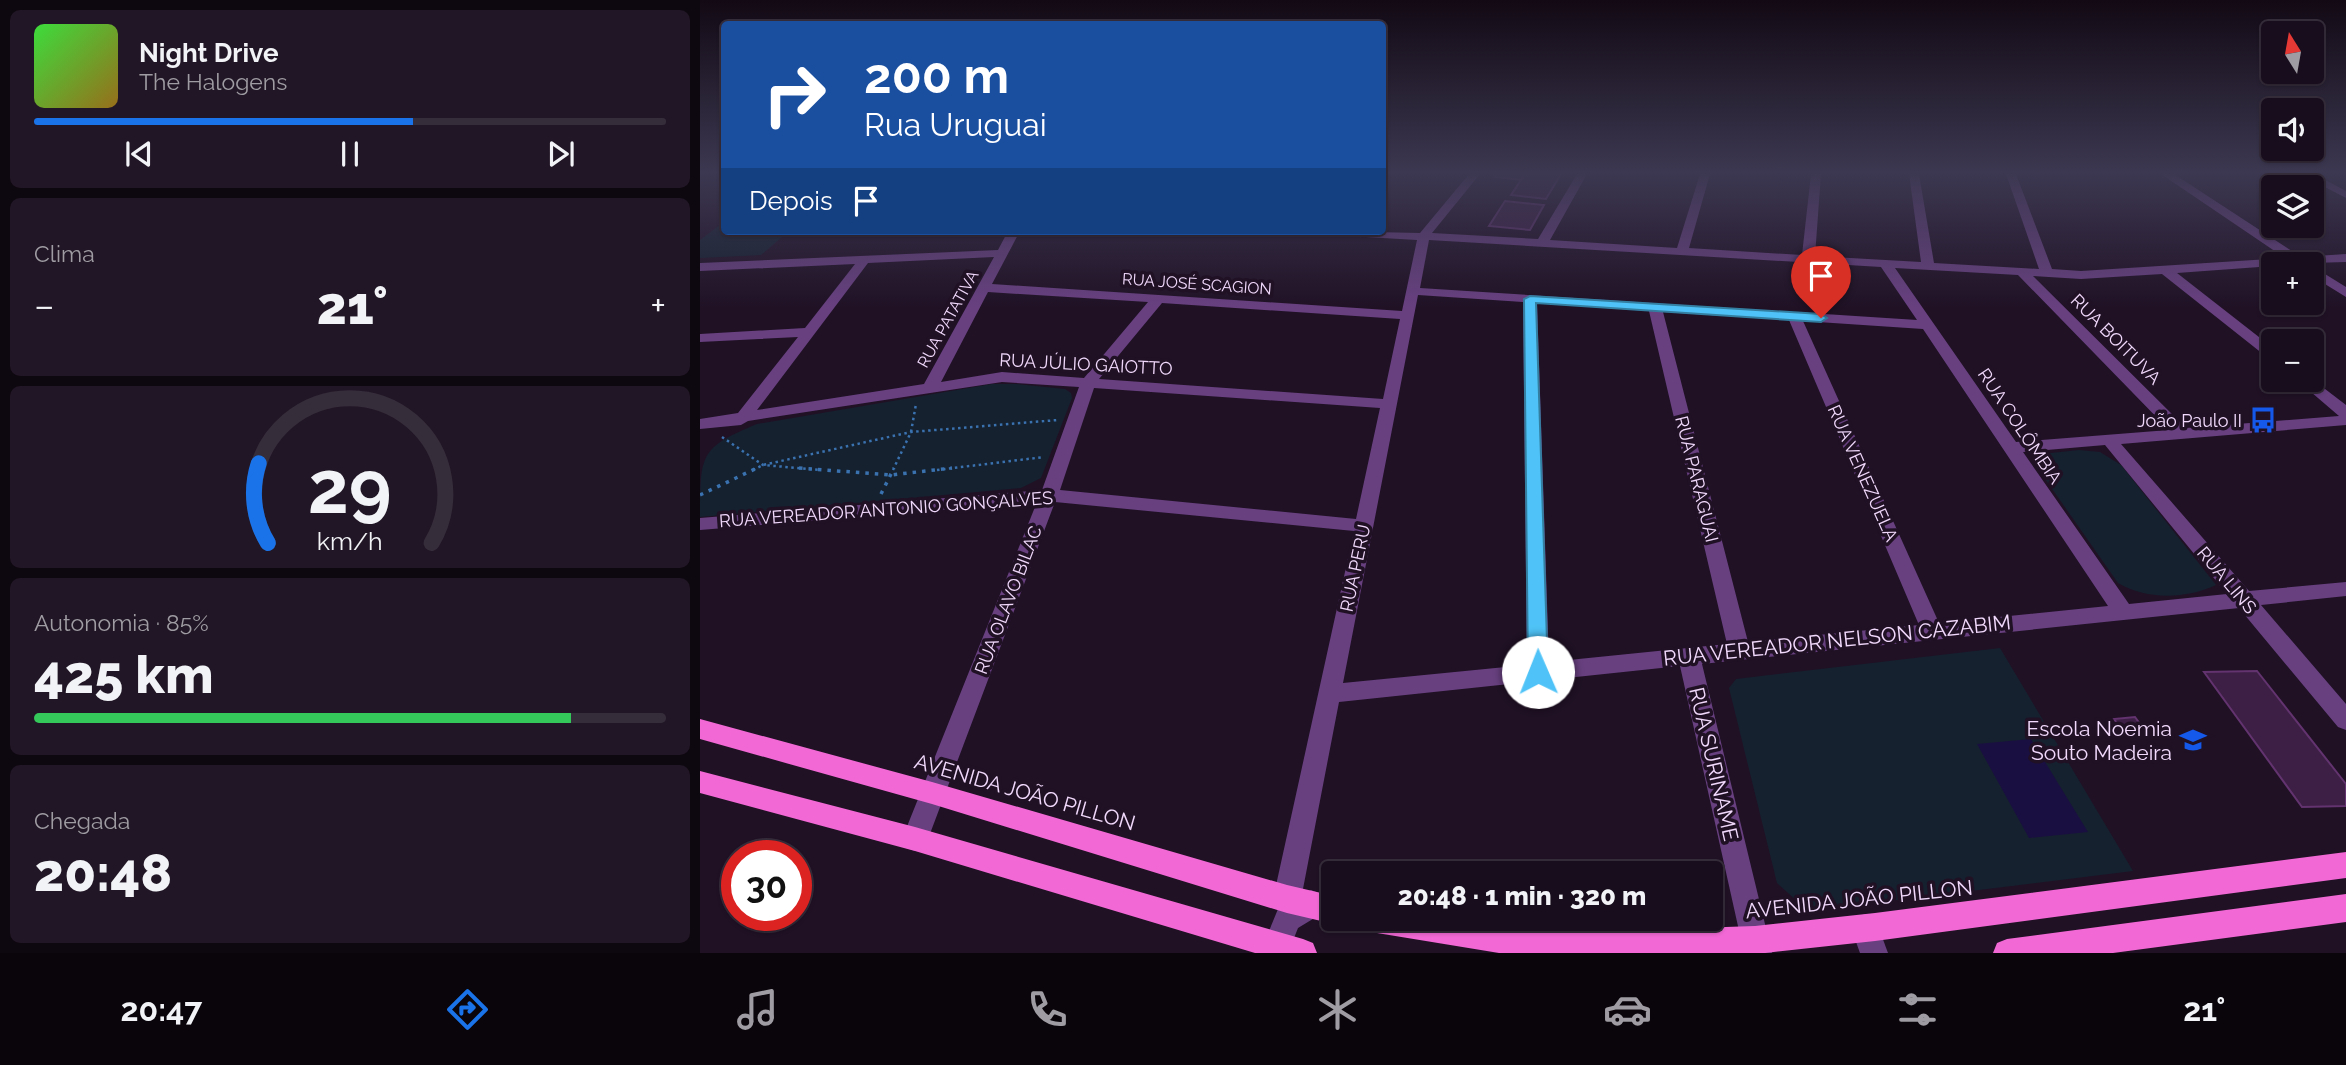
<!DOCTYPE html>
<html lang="pt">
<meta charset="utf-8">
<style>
:root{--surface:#180d1c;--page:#211625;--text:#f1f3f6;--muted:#9f9ca3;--line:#362d3b;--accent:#1a73e8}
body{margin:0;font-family:Raleway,sans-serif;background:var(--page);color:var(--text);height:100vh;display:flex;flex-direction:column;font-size:26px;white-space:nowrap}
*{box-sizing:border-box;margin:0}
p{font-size:23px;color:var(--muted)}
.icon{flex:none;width:38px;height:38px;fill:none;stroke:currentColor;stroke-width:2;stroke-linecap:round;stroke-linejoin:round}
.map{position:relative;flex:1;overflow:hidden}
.details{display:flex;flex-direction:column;gap:10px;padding:10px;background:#0d070f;width:700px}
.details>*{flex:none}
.hud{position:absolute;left:21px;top:21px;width:665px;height:214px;border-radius:7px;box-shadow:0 2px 5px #0004,0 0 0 2px var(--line);background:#1a4fa0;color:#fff;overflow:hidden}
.needle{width:46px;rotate:349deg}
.controls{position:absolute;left:1561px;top:21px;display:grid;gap:14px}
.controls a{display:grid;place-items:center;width:63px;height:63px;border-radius:7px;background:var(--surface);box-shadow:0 2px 5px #0004,0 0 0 2px var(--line);font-size:35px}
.speed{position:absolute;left:21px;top:840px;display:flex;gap:14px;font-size:35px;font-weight:700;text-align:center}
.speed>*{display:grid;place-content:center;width:91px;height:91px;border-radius:50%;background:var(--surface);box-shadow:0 2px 5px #0004,0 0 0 2px var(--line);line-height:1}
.speed .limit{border:10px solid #d22;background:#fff;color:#111}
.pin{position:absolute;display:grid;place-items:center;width:60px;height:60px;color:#fff;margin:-72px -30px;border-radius:50% 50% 50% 0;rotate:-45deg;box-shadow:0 0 7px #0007}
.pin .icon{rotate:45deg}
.me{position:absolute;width:77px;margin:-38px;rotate:359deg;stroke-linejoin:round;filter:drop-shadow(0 0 5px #0008)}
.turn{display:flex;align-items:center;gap:24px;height:147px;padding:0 28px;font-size:32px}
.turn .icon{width:91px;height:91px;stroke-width:2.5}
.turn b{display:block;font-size:49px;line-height:60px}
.then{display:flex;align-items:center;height:66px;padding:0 28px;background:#0003;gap:14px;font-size:26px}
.big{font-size:52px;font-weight:800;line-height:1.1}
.details .tile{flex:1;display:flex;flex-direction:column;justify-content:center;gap:10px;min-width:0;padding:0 24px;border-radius:10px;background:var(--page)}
.details .dial{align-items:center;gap:0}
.dial svg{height:182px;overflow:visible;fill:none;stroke:var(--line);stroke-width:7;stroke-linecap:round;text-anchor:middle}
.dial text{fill:var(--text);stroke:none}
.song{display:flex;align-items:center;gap:21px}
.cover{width:84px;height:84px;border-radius:10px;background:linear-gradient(135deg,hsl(120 70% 55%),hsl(40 70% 35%))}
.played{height:7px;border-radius:4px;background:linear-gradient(90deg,var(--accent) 60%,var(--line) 60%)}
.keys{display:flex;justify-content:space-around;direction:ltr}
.heat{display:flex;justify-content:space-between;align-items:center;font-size:38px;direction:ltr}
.charge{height:10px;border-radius:5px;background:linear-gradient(90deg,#34c759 85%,var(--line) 0)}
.trip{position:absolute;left:621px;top:861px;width:402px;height:70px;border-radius:7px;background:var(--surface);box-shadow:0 2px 5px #0004,0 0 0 2px var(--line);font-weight:800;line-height:70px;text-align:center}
.tab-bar{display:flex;height:112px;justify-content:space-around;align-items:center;background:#0a050b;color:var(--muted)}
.tab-bar .icon{width:49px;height:49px}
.tab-bar .selected{color:var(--accent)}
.tab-bar b{font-size:32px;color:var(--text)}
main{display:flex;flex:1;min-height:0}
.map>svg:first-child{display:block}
.green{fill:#15212f}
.water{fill:#1a0f41}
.building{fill:#3d1f45;stroke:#62336f;stroke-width:2}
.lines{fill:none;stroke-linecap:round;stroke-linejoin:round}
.path-far1{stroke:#3a71af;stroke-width:2.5;stroke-dasharray:2.5 3.5;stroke-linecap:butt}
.path{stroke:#3a71af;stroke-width:3.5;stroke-dasharray:3.5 6;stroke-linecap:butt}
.minor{fill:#684080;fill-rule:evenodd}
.major{fill:#f269d5;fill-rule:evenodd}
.route{fill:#4fc3f7;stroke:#337fa1;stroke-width:2}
.labels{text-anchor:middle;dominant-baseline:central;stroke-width:7;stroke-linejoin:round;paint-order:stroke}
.far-street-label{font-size:16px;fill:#f1d9fc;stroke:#201125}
.street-label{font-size:18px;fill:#f1d9fc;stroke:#201125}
.poi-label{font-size:18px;fill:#f1d9fc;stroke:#201125;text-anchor:end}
.near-street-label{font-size:21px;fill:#f1d9fc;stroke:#201125}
.near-poi-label{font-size:21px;fill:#f1d9fc;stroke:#201125;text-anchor:end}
</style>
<main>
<section class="details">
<div class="tile">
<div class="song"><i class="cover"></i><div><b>Night Drive</b><p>The Halogens</p></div></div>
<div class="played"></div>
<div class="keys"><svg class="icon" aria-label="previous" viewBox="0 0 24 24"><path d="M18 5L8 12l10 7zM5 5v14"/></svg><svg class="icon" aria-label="pause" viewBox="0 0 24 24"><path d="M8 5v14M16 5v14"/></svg><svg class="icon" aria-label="next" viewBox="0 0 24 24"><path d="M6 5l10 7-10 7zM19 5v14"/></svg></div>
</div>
<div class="tile"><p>Clima</p>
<div class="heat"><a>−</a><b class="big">21°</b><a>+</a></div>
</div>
<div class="tile dial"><svg viewBox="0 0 100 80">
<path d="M14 69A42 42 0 1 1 86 69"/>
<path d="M14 69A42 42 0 0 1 10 34" stroke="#1a73e8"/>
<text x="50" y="56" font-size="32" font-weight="700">29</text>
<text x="50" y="72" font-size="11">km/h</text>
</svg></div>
<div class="tile"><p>Autonomia · 85%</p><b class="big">425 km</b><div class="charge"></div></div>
<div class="tile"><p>Chegada</p><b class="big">20:48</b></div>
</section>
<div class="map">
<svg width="1646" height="953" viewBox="0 0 1646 953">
<rect width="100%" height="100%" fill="#201125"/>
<g class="green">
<path d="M20,225H24V231H89L61,255L0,258V240Z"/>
<path d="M292,384H316L365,389L371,393L372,398L341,478L321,488L0,517C0,453 0,448 57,424Z"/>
<path d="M1379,450L1400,452L1421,465L1516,585C1486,599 1446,600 1418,583L1334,463L1335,459L1342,454Z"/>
<path d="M1300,648L1433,871L1115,910L1097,901L1077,883L1029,688L1036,679Z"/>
</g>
<path class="water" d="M1331,739L1388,832L1329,838L1277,744Z"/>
<g class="building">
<path d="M796,174H825L822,180L795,177Z"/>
<path d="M825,174H861L846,199L811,195Z"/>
<path d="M805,201L844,205L830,230L789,226Z"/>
<path d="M1557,671L1646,784V806L1602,807L1504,672Z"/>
<path d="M1435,717L1448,735L1428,737L1414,719Z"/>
</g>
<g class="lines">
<g class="path-far1">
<path d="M22,437L63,465L121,470"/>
<path d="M53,470L63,465L211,432L358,420"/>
<path d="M193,470L211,432L216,404"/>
<path d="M237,470L344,457"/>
</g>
<g class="path">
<path d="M99,468L191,475L252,468"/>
<path d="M181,494L194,468"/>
<path d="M0,495L57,468"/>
</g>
<g class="minor">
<path d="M769,174H780L732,233L838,239L877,174H887L850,240L977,248L1000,174H1010L989,248L1102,255L1111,174H1121L1115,256L1221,262L1209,174H1219L1234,263L1339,269L1306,174H1316L1352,269L1381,271L1585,258L1461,174H1474L1601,257L1646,254V262L1573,264V266L1477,273L1573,348V359L1568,358L1462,274L1381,279L1333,276L1486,428L1639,416L1597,380L1612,379L1646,405V425L1421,444L1549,591L1646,582V596L1561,605L1646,704V730L1638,727L1539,608L1002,664L1072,953H1044L980,666L639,702L602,894L611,890L621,894L625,904L621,914L598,928L588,953H560L578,909L573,899L654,531L355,502L228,839L224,848L215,851L206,848L202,839L337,502L0,530V518L342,490L379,387L302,382L48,421L41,425L0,429V419L38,413L98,337L0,342V334L105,328L155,264L0,271V263L298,250L308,231H320L292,284L702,311L717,240L632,235L626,231L720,233ZM729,240L1181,267L1217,320L720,288ZM294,257L224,384L57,410L168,263ZM1195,268L1318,275L1469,430L1316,442ZM288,292L448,302L384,378L302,372L241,382ZM718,295L823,302L827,665L643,683ZM462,303L700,319L683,399L399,379ZM837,303L949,311L1027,644L849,662ZM963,312L1089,320L1219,625L1048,642ZM1103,321L1223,329L1408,606L1239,623ZM394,388L680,408L656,519L360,490ZM1405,445L1527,594L1429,604L1323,452Z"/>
<path d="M1600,174H1614L1646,191V198Z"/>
<path d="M1612,266L1646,287V297L1612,276Z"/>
<path d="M1165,914L1175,918L1188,953H1160L1151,928L1155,918Z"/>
</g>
<g class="major">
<path d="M0,719L232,782L587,885L634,896V919H644L634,924L587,913L232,804L0,739Z"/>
<path d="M0,771L215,827L603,939L613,943L617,953H555L215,851L0,793Z"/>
<path d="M1646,852V878L1175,941L1065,953H799L677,933L667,929L663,919H761L848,933L1055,926L1175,913Z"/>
<path d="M1646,894V922L1413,953H1293L1297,943L1307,939Z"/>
</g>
</g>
<linearGradient id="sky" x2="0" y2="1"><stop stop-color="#120914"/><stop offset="0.56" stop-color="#3c3851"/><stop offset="1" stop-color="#3c3851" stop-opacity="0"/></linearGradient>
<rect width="1646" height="308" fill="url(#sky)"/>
<path class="route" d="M830,296L1121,314L1127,318L1121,322L836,303L848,672L846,678L838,680L831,678L828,672L824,299Z"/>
<defs>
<g id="bus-bare" transform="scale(2.1)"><path d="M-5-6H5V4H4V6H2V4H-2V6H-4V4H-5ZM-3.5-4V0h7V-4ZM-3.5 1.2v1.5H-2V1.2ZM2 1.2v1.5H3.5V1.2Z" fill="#1559eb" stroke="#201125" stroke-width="2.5" paint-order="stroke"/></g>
<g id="school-bare" transform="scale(2.1)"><path d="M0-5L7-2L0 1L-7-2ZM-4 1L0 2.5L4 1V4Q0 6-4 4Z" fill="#1559eb" stroke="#201125" stroke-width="2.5" paint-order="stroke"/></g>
</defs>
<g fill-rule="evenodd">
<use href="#bus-bare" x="1563" y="420"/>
<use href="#school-bare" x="1493" y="740"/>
</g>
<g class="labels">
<g class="far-street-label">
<text transform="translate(497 284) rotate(4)">RUA JOSÉ SCAGION</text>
<text transform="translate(248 319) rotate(-61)">RUA PATATIVA</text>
</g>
<g class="street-label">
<text transform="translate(1416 339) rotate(45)">RUA BOITUVA</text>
<text transform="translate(386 364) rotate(3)">RUA JÚLIO GAIOTTO</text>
<text transform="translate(1320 426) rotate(56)">RUA COLÔMBIA</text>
<text transform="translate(1163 473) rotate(66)">RUA VENEZUELA</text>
<text transform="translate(997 479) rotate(76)">RUA PARAGUAI</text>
<text transform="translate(186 509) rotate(-4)">RUA VEREADOR ANTONIO GONÇALVES</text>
<text transform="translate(655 568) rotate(-78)">RUA PERU</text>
<text transform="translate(1527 580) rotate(50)">RUA LINS</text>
<text transform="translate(308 600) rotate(-69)">RUA OLAVO BILAC</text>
</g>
<g class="poi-label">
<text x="1542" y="420">João Paulo II</text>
</g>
<g class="near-street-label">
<text transform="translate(1137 640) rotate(-6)">RUA VEREADOR NELSON CAZABIM</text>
<text transform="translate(1014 764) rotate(77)">RUA SURINAME</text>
<text transform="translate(325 792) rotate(16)">AVENIDA JOÃO PILLON</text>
<text transform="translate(1159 899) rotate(-6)">AVENIDA JOÃO PILLON</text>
</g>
<g class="near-poi-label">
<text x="1472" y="728">Escola Noemia<tspan x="1472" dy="24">Souto Madeira</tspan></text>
</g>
</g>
</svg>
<div class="controls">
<a><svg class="needle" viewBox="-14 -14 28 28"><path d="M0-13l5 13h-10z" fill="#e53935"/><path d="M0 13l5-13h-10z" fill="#9f9ca3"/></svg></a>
<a><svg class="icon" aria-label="sound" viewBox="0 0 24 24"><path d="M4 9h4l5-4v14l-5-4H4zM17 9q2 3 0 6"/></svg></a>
<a><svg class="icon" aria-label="layers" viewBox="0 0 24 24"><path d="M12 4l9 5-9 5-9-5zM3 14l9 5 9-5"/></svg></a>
<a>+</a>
<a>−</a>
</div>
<div class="speed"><div class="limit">30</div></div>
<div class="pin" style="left:1121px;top:318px;background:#d93025"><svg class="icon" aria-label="arrive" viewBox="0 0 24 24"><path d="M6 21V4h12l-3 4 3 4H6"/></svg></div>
<svg class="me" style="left:838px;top:672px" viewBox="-20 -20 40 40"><circle r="19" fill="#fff"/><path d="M0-13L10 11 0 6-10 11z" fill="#4fc3f7"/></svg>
<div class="trip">20:48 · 1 min · 320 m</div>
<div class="hud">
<div class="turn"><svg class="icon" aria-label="right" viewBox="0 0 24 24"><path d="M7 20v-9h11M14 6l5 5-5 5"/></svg><div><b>200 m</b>Rua Uruguai</div></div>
<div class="then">Depois<svg class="icon" aria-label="arrive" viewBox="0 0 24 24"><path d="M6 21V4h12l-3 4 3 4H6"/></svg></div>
</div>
</div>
</main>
<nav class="tab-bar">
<b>20:47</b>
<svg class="icon selected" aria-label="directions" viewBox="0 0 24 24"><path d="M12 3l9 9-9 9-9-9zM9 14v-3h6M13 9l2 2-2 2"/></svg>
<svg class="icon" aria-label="music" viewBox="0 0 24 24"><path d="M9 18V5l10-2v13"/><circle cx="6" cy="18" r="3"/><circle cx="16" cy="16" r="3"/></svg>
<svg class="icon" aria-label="phone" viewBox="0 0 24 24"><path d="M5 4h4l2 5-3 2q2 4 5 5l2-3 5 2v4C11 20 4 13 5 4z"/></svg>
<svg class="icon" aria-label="climate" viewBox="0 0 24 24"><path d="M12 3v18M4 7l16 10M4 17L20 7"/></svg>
<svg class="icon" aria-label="car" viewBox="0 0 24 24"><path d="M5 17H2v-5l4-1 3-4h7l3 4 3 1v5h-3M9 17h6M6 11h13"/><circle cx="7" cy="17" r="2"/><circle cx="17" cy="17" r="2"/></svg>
<svg class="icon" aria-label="filters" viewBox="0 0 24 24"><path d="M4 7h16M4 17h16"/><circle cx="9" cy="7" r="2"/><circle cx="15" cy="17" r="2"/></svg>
<b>21°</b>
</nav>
